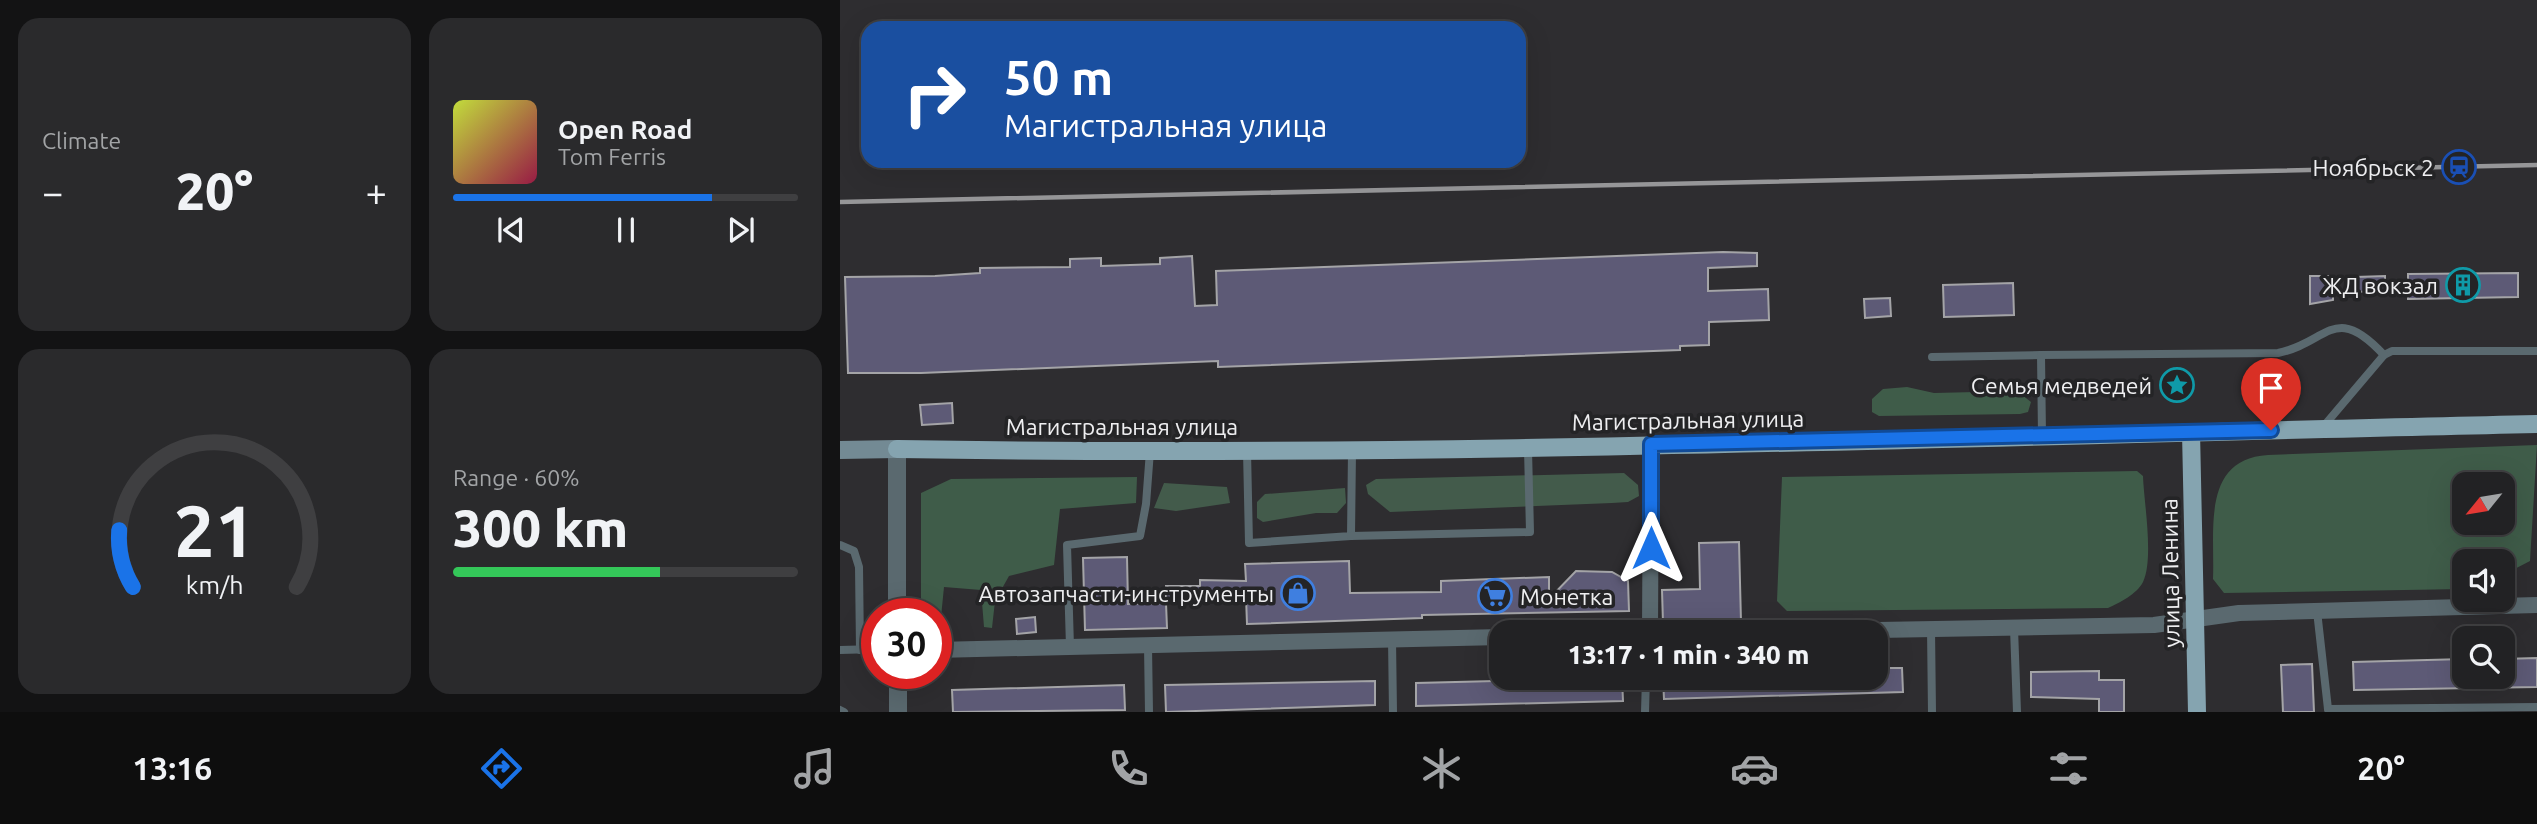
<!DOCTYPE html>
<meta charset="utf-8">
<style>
:root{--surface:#222224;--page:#2a2a2c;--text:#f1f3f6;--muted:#a2a4a6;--line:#3f3f41;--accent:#1a73e8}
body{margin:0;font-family:Ubuntu,sans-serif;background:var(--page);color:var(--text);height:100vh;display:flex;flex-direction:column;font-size:26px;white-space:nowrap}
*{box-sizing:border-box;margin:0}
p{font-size:23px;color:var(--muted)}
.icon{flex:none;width:38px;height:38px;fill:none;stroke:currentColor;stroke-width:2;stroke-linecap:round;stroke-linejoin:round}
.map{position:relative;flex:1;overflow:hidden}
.sheet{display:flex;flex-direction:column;gap:18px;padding:18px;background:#131314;width:840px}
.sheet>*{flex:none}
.banner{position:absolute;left:21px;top:21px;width:665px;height:147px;border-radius:21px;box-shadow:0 7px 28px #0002,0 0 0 2px var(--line);background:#1a4fa0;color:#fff;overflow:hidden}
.needle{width:46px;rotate:240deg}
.tools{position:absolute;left:1612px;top:472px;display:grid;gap:14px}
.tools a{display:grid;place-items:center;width:63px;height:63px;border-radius:14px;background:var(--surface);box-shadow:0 7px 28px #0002,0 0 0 2px var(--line);font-size:35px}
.speed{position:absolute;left:21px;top:598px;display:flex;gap:14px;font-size:35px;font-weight:700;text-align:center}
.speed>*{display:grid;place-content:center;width:91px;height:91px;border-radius:50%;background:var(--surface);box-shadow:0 7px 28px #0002,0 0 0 2px var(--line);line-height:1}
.speed .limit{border:10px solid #d22;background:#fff;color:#111}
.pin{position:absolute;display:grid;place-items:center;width:60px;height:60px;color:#fff;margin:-72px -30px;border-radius:50% 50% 50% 0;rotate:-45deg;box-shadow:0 0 7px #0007}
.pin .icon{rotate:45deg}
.me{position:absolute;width:77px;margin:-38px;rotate:0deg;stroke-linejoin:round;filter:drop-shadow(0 0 5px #0008)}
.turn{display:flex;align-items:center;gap:24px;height:147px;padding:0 28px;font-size:32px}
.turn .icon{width:91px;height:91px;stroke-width:2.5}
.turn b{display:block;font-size:49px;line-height:60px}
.big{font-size:52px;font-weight:800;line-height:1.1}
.sheet .tile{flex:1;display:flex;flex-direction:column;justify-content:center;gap:10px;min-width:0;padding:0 24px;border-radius:21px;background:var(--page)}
.sheet .dial{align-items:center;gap:0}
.dial svg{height:182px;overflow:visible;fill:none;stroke:var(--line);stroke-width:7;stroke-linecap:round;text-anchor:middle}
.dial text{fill:var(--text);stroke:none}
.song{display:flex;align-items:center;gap:21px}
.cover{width:84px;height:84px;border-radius:10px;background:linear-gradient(135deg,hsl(70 70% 55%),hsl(340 70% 35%))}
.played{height:7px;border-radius:4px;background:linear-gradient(90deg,var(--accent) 75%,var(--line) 75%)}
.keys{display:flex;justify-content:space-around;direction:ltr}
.heat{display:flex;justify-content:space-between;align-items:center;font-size:38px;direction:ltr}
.charge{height:10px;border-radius:5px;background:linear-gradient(90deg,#34c759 60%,var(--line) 0)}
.sheet .tiles{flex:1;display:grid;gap:18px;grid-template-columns:repeat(2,1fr)}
.trip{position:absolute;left:649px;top:620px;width:399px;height:70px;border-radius:21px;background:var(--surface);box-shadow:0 7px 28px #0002,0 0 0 2px var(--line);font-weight:800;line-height:70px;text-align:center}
.dock{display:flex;height:112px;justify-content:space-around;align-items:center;background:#0e0e0e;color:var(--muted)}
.dock .icon{width:49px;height:49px}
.dock .current{color:var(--accent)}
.dock b{font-size:32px;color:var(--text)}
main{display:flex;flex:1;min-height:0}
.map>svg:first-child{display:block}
.green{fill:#435b4b}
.forest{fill:#3f5c49;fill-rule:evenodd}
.building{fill:#5d5a76;stroke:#a4a4a7;stroke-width:2}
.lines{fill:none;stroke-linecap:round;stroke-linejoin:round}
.service{stroke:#5a696f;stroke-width:8}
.minor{stroke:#5a696f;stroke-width:16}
.tertiary{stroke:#5a696f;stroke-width:18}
.secondary{stroke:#738a94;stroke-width:18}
.primary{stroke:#85a4b0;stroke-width:18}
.rail{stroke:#969698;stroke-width:4.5}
.route-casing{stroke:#114b97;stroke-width:18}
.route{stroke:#1a73e8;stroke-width:12}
.labels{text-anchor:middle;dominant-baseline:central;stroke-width:7;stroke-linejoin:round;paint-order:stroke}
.poi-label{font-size:23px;fill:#eeeef0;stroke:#242426;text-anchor:end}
.street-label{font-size:23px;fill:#eeeef0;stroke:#242426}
</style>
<main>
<section class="sheet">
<div class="tiles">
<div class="tile"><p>Climate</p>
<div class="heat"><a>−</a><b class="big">20°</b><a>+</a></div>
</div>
<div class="tile">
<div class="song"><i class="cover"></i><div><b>Open Road</b><p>Tom Ferris</p></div></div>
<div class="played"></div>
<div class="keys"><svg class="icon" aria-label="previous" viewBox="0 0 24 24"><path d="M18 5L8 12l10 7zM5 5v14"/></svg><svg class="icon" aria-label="pause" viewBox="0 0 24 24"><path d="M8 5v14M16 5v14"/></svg><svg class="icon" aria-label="next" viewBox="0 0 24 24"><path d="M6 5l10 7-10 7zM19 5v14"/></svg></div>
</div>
<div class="tile dial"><svg viewBox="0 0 100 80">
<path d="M14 69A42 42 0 1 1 86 69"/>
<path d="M14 69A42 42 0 0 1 8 44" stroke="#1a73e8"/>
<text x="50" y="56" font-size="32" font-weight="700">21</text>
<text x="50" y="72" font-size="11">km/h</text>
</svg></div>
<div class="tile"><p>Range · 60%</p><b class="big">300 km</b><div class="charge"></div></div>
</div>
</section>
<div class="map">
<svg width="1697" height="712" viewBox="0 0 1697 712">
<rect width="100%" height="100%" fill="#2e2d30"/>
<g class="green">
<path d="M784,473L798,485L799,496L788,502L772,503L550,512L528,494L526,485L536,479Z"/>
<path d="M324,483L387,487L390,503L336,511L314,508Z"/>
<path d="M505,488L506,503L497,513H476L423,522L417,518V502L425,494Z"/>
</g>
<g class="forest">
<path d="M1067,387L1094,393L1177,391L1191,402L1188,412L1180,414L1039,416L1032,412V399L1043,389Z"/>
<path d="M1697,445L1690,561L1663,575L1662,562H1624V589L1384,593L1373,579C1375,530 1361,459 1428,455ZM1624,485H1662V523H1624Z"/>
<path d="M1297,471L1303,476C1304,503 1314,559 1303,582C1297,594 1279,603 1268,608L947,611L937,601L942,477Z"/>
<path d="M297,477L296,503L220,509L214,565L169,576L155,601L152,628L144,627L141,590L104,587L100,627H96V614H81V493L111,479Z"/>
</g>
<g class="building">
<path d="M883,252L917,253V266L868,268V291L928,289L929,320L869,322V345L840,346V350L378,367V361L81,373H8L5,277L95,276L140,273V268L230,267V259L261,258V266L320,264V258L352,256L355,306L377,305L376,271Z"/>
<path d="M1678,273V297L1568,299V274Z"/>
<path d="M1470,276H1493V300L1470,304Z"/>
<path d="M1545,276V291L1516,292V277Z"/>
<path d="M1173,283L1174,315L1104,317L1103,285Z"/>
<path d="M1050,298L1051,316L1025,318L1024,299Z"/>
<path d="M112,403L113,423L82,425L80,405Z"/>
<path d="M899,542L901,622L823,623L822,590L860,589L859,543Z"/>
<path d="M287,557L288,604L326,603L327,628L245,630L243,558Z"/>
<path d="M509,561L510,593L601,592V581L709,577V599L736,571L772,572L788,581L789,611L582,615V618L407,624L406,597L326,598V586H360V580L406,581L405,564Z"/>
<path d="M195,617L196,632L177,634L176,619Z"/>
<path d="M1697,658V687L1514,690L1513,662L1624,659V677H1662V659Z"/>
<path d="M1472,664L1474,712H1443L1441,665Z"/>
<path d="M1036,668H1062L1063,692L824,699L823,677H1036Z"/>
<path d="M1259,671V680H1284V712H1259V699L1191,697V672Z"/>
<path d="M782,678L783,701L576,706V683Z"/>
<path d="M535,681V705L326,712L325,685Z"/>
<path d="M284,685L285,710L113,712L112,690Z"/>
</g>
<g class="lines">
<g class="service">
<path d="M1092,357L1201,355"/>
<path d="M1483,427L1544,355L1552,351H1697"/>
<path d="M1202,436L1201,355L1438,353C1488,343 1494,301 1544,355"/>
<path d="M407,451L409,543L511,536L512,451"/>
<path d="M511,536L690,532L688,449"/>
<path d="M0,545L14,551L19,567L20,650"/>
<path d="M1477,611L1488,709"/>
<path d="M1174,628L1177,712"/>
<path d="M1091,629L1092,712"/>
<path d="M552,639L553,712"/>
<path d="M308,646L309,712"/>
<path d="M230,647L227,545L300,536L306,504L310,451"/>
<path d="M0,650L37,649"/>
<path d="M0,710L4,712"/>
<path d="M805,712L806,677"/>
<path d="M1489,712L1488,709L1697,707"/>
</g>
<g class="minor">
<path d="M810,632L811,445"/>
<path d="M920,632L1314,625L1399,613L1697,605"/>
<path d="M96,650L662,637"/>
</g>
<g class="tertiary">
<path d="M57,449V614"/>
<path d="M58,674V712"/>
</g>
<path class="secondary" d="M0,450L57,449"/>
<g class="primary">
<path d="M1351,432L1357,712"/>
<path d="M57,449C604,458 1150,436 1697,424"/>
</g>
<path class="rail" d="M0,202L1697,165"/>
</g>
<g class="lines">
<g class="route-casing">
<path id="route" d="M811,548V444L1431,430"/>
</g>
<use href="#route" class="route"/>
</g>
<defs>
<g id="station-ring" transform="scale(1.75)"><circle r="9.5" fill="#242426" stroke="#1a4fb4" stroke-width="1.5"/><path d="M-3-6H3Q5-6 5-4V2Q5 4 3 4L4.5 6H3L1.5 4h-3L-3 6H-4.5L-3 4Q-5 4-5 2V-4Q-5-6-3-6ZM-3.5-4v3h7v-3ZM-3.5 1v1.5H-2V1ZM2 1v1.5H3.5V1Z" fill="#1a4fb4"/></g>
<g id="building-ring" transform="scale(1.75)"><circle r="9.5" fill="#242426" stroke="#0f9aa8" stroke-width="1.5"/><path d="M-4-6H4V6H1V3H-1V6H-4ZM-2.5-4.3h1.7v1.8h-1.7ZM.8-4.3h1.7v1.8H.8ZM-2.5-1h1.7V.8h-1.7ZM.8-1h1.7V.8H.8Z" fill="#0f9aa8"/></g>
<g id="sight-ring" transform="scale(1.75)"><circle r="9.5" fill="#242426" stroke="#0f9aa8" stroke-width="1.5"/><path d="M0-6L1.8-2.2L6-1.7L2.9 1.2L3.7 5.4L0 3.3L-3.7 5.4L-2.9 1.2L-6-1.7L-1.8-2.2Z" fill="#0f9aa8"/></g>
<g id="shop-ring" transform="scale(1.75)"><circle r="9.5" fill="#242426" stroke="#3f7fe0" stroke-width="1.5"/><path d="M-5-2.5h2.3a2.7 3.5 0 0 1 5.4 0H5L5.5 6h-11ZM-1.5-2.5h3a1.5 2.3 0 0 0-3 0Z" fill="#3f7fe0"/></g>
<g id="supermarket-ring" transform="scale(1.75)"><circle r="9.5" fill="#242426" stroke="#3f7fe0" stroke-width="1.5"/><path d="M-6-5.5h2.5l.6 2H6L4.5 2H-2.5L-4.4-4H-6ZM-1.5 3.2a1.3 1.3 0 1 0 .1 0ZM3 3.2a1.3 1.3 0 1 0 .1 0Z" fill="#3f7fe0"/></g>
</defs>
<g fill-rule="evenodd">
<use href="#station-ring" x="1619" y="167"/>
<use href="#building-ring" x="1623" y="285"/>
<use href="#sight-ring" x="1337" y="385"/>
<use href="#shop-ring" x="458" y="593"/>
<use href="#supermarket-ring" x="655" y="596"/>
</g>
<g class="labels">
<g class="poi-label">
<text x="1594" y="167">Ноябрьск 2</text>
<text x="1598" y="285">ЖД вокзал</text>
<text x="1312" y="385">Семья медведей</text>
<text x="434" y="593">Автозапчасти-инструменты</text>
<text x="680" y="596" text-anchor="start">Монетка</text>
</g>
<g class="street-label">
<text transform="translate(848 420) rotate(-1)">Магистральная улица</text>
<text x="282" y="426">Магистральная улица</text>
<text transform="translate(1330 573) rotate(-91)">улица Ленина</text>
</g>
</g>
</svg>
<div class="tools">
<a><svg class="needle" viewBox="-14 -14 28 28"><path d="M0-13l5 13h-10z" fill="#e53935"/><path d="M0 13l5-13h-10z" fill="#a2a4a6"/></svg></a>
<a><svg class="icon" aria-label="sound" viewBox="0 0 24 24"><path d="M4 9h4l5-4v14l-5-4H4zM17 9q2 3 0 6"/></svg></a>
<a><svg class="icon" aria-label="search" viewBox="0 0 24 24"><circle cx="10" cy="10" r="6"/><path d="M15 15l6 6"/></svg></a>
</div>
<div class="speed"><div class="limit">30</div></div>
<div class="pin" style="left:1431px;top:430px;background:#d93025"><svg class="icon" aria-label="arrive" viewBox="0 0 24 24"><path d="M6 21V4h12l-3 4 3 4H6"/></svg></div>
<svg class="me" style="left:811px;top:548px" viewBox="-20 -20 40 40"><path d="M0-17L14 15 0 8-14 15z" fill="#1a73e8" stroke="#fff" stroke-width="4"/></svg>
<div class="trip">13:17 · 1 min · 340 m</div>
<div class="banner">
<div class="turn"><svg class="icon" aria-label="right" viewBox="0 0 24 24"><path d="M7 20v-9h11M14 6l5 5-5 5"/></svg><div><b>50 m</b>Магистральная улица</div></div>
</div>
</div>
</main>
<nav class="dock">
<b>13:16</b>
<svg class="icon current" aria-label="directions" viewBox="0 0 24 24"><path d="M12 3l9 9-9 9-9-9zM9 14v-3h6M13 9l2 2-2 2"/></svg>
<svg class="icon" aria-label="music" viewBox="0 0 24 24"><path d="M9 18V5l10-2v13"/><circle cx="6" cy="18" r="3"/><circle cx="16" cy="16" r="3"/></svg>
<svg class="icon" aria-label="phone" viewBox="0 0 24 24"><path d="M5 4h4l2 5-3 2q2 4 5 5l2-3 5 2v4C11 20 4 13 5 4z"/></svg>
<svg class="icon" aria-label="climate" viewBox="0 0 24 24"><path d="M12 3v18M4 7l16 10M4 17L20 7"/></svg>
<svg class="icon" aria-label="car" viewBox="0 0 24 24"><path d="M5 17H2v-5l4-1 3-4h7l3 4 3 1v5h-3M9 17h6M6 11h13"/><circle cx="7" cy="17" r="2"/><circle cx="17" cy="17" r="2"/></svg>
<svg class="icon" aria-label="filters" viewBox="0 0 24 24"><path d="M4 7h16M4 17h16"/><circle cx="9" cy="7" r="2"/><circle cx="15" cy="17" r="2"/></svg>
<b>20°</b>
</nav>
